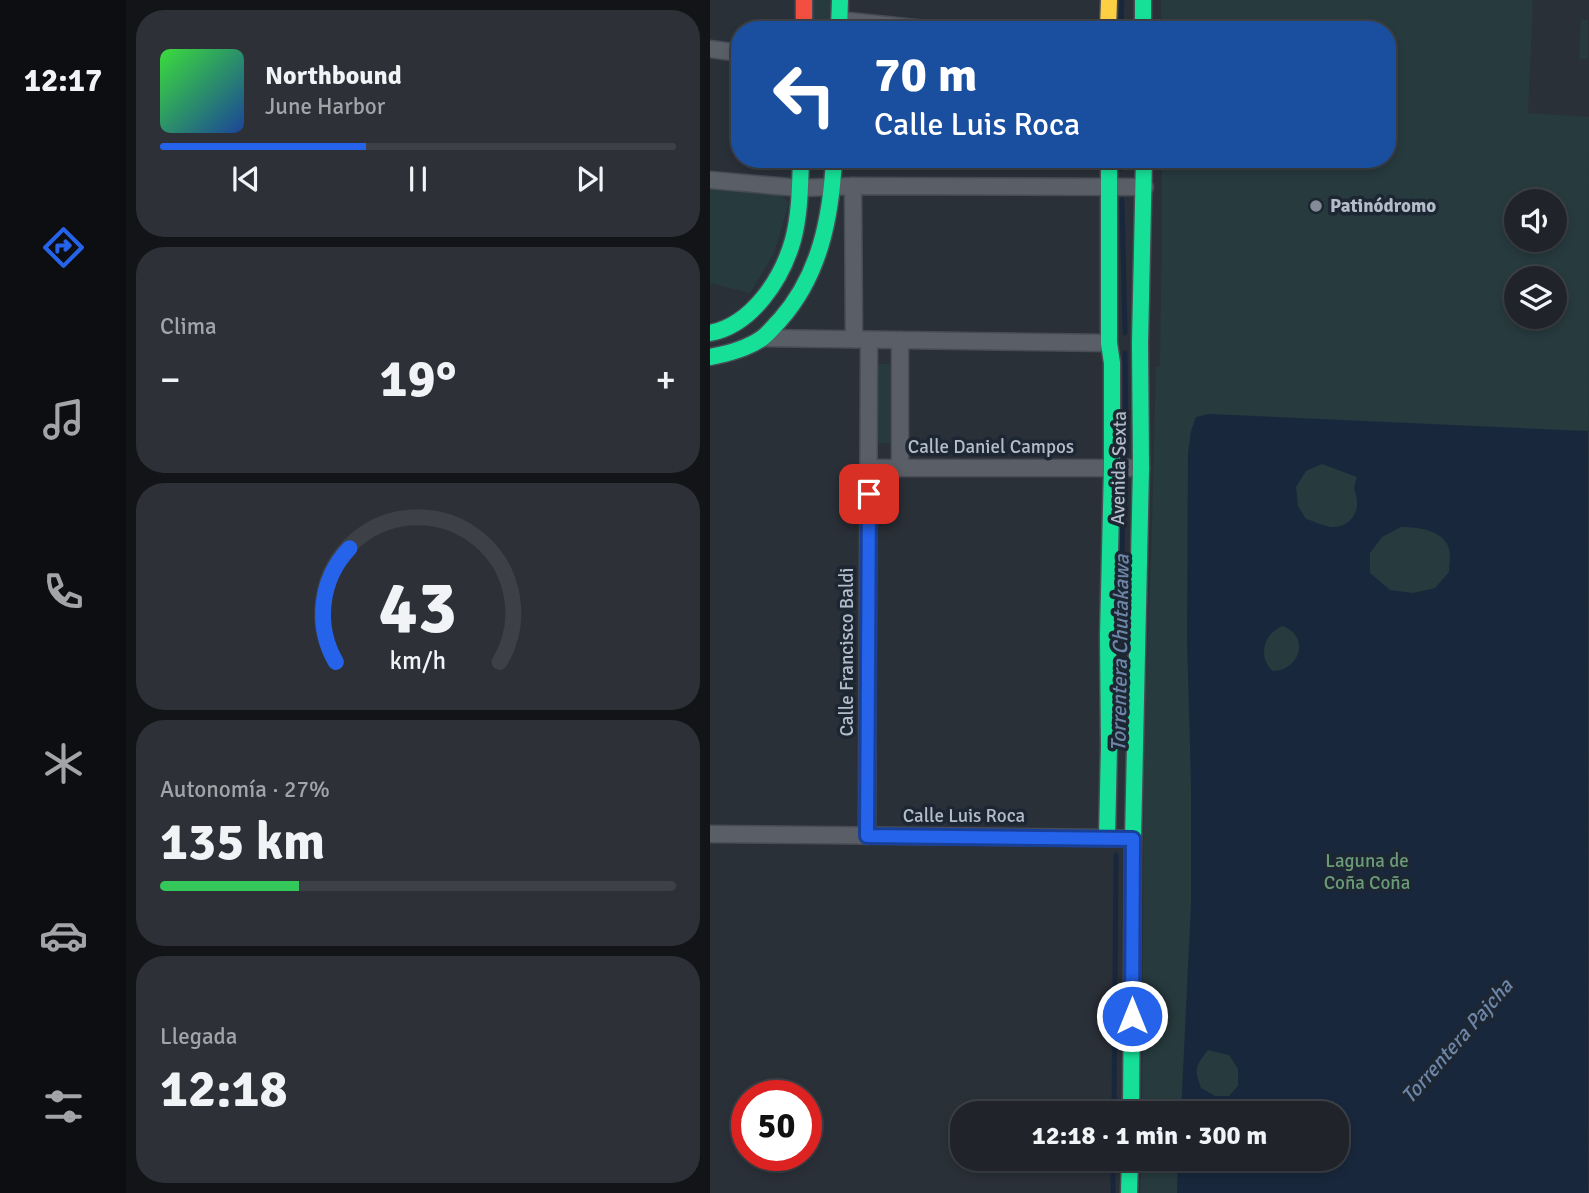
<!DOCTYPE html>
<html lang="es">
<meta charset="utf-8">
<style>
:root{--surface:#20242a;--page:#2d3036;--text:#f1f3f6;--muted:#a2a4a8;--line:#3d4147;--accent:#2563eb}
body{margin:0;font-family:Signika,sans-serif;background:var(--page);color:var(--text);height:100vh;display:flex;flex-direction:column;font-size:26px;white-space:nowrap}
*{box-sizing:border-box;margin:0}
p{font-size:23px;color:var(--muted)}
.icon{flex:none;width:38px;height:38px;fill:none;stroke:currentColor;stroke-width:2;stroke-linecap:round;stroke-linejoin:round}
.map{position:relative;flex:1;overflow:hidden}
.side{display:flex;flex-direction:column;gap:10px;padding:10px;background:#121417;width:584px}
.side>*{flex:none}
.banner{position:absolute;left:21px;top:21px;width:665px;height:147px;border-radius:28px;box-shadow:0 4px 10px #0003,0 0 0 2px var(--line);background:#1a4fa0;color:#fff;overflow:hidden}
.buttons{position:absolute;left:794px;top:189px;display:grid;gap:14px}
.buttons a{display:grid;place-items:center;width:63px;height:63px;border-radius:50%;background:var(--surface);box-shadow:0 4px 10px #0003,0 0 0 2px var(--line);font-size:35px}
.speed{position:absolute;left:21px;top:1080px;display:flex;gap:14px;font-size:35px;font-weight:700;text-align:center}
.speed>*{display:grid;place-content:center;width:91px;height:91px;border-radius:50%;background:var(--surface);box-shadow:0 4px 10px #0003,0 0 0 2px var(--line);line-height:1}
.speed .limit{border:10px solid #d22;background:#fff;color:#111}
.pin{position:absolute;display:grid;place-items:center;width:60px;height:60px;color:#fff;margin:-30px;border-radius:14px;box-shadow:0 4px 10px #0006}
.me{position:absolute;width:77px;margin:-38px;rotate:0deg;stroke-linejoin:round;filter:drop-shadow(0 0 5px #0008)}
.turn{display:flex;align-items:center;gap:24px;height:147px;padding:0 28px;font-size:32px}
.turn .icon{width:91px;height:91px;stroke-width:2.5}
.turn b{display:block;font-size:49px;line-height:60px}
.big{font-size:52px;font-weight:800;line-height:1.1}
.side .card{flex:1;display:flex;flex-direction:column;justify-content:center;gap:10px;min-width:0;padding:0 24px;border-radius:28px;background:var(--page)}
.side .dial{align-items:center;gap:0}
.dial svg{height:182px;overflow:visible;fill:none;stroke:var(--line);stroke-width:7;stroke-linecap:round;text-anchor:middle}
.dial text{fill:var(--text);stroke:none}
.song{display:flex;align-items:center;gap:21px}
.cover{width:84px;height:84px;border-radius:10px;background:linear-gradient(135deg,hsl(120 70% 55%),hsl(220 70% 35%))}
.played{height:7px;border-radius:4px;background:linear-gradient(90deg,var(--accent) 40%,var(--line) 40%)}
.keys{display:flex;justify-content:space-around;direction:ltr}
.heat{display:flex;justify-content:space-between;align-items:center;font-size:38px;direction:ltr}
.charge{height:10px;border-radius:5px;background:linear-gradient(90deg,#34c759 27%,var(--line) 0)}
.trip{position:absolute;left:240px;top:1101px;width:399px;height:70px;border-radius:28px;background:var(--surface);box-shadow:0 4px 10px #0003,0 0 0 2px var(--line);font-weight:800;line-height:70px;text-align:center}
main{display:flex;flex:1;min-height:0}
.dock{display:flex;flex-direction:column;width:126px;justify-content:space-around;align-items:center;background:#0d0e11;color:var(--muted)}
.dock .icon{width:49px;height:49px}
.dock .active{color:var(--accent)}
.dock b{font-size:32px;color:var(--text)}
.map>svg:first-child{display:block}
.green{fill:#273a3e;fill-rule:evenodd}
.water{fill:#19273c;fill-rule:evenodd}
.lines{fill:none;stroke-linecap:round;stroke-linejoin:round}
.stream{stroke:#19273c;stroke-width:5}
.street-casing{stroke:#484c55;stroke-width:19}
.fast-casing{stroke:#484c55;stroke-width:19}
.slow-casing{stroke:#484c55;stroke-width:19}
.jam-casing{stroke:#484c55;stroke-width:19}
.street{stroke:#5a5e66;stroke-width:16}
.fast{stroke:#16e098;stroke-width:16}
.slow{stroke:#ffcf43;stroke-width:16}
.jam{stroke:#f24e42;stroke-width:16}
.route-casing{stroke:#184099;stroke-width:18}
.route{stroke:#2563eb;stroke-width:12}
.poi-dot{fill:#848b96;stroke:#1d2633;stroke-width:2.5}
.labels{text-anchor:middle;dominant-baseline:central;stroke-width:7;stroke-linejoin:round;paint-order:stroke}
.poi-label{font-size:19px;font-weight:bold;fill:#b4bcc9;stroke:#1d2633;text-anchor:start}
.street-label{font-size:19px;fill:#b4bcc9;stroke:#1d2633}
.park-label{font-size:19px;fill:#6b9a76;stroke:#1d2633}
.water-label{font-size:21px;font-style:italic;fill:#6d86a8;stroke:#1d2633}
</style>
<main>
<nav class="dock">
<b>12:17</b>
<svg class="icon active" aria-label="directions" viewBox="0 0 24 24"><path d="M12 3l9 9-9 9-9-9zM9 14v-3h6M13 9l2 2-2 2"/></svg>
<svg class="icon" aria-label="music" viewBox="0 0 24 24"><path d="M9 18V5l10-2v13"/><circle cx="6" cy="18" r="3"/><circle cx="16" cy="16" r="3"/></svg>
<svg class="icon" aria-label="phone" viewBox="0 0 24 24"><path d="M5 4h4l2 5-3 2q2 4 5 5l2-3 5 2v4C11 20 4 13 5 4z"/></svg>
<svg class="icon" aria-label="climate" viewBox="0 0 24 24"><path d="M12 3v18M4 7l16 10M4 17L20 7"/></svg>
<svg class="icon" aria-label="car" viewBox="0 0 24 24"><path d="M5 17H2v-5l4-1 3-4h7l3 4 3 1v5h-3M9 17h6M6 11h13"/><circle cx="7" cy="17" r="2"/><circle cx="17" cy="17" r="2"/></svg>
<svg class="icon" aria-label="filters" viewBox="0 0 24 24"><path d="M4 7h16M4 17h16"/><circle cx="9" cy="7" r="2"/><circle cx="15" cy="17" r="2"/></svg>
</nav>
<section class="side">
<div class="card">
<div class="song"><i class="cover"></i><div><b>Northbound</b><p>June Harbor</p></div></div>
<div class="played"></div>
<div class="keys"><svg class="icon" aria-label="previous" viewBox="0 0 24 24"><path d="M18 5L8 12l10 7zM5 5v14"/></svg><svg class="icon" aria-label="pause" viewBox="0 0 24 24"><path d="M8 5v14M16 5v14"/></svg><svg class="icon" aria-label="next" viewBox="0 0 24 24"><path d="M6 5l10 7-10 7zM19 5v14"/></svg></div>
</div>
<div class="card"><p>Clima</p>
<div class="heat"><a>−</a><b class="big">19°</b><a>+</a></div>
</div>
<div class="card dial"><svg viewBox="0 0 100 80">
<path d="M14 69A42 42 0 1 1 86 69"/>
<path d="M14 69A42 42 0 0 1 20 19" stroke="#2563eb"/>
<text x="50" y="56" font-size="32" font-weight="700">43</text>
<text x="50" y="72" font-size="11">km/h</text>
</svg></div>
<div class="card"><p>Autonomía · 27%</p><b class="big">135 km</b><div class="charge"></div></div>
<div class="card"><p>Llegada</p><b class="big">12:18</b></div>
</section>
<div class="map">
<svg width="879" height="1193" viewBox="0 0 879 1193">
<rect width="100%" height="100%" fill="#2a3038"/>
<g class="green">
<path d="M101,0H121L120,30H100Z"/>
<path d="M451,0H823L818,113L879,117L878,1193H430L431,1159L626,1158V1113H432L434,732L441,560L446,367L450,366V358L452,232V159H677V30H451ZM807,201H845V240H807ZM807,278H845V317H807Z"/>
<path d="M871,20H878V59H869Z"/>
<path d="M0,189L72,195L79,203L64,253L40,293L0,283Z"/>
<rect x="168" y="364" width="12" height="79"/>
</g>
<path class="water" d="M499,414L878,431V1193H467L468,1159L626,1158V1113H471L481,904V785L477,639L478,453L481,431L486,417ZM612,464L647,477C641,495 647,488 647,503C648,516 636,528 622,527C615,527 604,521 596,519L588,506L586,487L596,471ZM691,527C708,527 734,530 739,549C741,555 739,565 739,572L725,588L703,593L680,590L660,573V553L672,537ZM573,626C602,638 588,671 563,671C547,658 554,632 573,626ZM498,1050L519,1055L528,1069V1086L519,1096H505L491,1088C484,1068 485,1067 498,1050Z"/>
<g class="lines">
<g class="stream">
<path d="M411,30L412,0"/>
<path d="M410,169L411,159"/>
<path d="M412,200L415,333"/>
<path d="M415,353L416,451"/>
<path d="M410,623L414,479"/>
<path d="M404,1113L406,855"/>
<path d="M403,1193V1158"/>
</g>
<g class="street-casing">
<g id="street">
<path d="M129,20L224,30"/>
<path d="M0,49L30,53"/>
<path d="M0,180L90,188L143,186L435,187"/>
<path d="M143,186L144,339"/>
<path d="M52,338L399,343"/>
<path d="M159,468H431"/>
<path d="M190,468V340"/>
<path d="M0,834L397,838"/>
<path d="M157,836L159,340"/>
</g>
</g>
<g class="fast-casing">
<g id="fast">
<path d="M433,0V30"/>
<path d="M129,30L130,0"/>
<path d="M399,159V343L402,363V468L398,636L399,746L397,838L423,839"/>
<path d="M0,333C42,325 72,279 83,240C90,214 90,186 91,159"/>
<path d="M0,357C17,354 36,349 51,339C58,334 64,326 70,320C110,275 121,217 124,159"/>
<path d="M421,1113L423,839L431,468L430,343L434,159"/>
<path d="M419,1193L420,1158"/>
</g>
</g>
<g class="slow-casing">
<path id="slow" d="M398,30L399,0"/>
</g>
<g class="jam-casing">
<path id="jam" d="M94,0V30"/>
</g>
<use href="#street" class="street"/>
<use href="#fast" class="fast"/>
<use href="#slow" class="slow"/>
<use href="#jam" class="jam"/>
</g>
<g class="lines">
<g class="route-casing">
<path id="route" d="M159,494L157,836L423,839L422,1016"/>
</g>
<use href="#route" class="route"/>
</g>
<circle class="poi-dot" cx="606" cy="206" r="7"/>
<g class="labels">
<g class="poi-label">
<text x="620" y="206">Patinódromo</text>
</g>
<g class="street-label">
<text x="281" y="447">Calle Daniel Campos</text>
<text transform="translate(409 468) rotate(-89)">Avenida Sexta</text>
<text transform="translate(137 652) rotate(-90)">Calle Francisco Baldi</text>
<text x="254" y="816">Calle Luis Roca</text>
</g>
<g class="park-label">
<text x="657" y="861">Laguna de<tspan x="657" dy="22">Coña Coña</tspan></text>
</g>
<g class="water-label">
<text transform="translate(410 653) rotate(-89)">Torrentera Chutakawa</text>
<text transform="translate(747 1041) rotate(-49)">Torrentera Pajcha</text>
</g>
</g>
</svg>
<div class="buttons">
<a><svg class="icon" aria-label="sound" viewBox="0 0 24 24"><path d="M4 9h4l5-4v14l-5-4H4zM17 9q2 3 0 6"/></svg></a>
<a><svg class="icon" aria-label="layers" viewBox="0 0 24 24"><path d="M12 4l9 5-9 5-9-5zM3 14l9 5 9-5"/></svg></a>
</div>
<div class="speed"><div class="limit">50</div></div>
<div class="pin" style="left:159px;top:494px;background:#d93025"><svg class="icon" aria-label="arrive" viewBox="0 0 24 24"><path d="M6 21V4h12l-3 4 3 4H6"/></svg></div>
<svg class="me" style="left:422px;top:1016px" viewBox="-20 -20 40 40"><circle r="17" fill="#2563eb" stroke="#fff" stroke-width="3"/><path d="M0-11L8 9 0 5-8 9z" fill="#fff"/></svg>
<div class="trip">12:18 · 1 min · 300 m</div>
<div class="banner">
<div class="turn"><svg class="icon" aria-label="left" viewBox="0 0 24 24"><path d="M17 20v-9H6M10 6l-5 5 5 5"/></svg><div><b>70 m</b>Calle Luis Roca</div></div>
</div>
</div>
</main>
